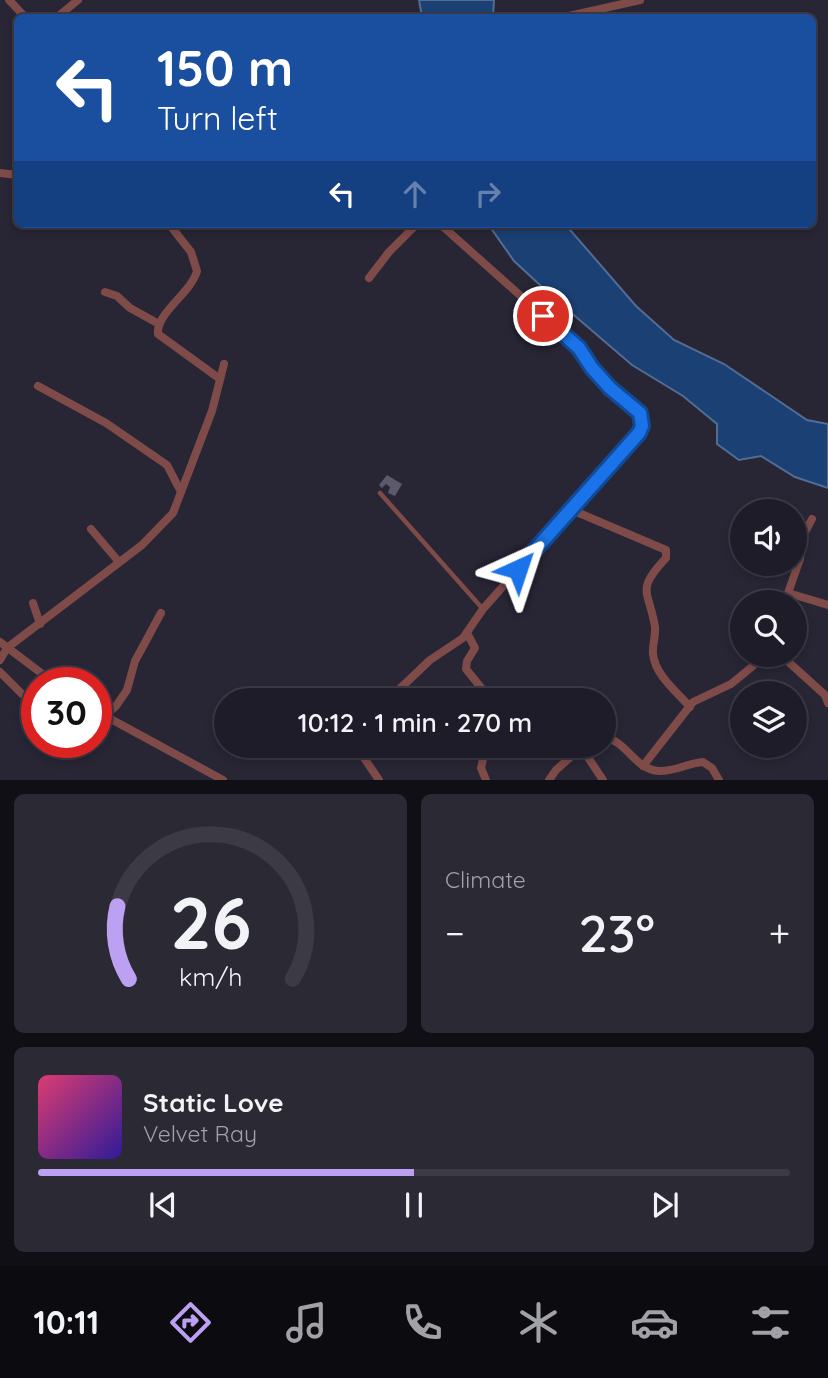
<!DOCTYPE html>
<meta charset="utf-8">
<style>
:root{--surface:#1e1c28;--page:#2b2934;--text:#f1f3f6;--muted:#a1a1a8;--line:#3c3a45;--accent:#bca0f2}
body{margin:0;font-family:Quicksand,sans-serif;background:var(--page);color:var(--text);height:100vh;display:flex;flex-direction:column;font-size:26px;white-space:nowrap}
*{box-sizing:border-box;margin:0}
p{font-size:23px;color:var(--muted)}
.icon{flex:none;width:38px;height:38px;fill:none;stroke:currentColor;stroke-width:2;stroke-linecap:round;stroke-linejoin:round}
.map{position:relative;height:780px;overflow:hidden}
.drawer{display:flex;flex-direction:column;gap:14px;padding:14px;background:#100f16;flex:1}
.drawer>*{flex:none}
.top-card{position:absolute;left:14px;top:14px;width:802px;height:214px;border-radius:10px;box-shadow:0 4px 10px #0003,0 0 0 2px var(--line);background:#1a4fa0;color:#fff;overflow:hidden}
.tools{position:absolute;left:730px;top:499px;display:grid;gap:14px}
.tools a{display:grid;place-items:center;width:77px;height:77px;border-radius:50%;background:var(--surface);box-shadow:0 4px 10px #0003,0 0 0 2px var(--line);font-size:35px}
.speed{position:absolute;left:21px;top:667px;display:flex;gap:14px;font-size:35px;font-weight:700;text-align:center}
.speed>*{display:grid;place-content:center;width:91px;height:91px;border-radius:50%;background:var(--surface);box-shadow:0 4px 10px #0003,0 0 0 2px var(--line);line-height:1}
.speed .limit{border:10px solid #d22;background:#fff;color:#111}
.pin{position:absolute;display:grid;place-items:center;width:60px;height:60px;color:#fff;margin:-30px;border:4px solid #fff;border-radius:50%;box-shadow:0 2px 7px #0007}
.me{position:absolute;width:77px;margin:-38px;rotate:42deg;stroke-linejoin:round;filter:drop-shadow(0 0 5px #0008)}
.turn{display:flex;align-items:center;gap:24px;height:147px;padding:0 28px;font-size:32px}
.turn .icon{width:91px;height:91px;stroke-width:2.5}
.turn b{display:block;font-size:49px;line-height:60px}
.lanes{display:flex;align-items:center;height:66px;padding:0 28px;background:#0003;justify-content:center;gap:35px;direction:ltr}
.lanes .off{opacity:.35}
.big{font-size:52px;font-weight:600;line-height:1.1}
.drawer .widget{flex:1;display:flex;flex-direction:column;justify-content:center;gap:10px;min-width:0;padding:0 24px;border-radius:10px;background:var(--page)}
.drawer .dial{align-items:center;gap:0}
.dial svg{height:182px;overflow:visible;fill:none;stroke:var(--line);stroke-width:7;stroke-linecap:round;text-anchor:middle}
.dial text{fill:var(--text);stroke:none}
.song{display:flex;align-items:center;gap:21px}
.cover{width:84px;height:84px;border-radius:10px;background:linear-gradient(135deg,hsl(340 70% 55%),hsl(250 70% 35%))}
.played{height:7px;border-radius:4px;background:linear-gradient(90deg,var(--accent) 50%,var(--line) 50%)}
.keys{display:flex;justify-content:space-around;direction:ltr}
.heat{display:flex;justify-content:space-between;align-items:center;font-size:38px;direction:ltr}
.drawer .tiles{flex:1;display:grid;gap:14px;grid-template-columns:1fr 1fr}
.widget:last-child{grid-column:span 2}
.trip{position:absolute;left:214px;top:688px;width:402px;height:70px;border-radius:35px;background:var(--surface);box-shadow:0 4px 10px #0003,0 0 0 2px var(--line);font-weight:600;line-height:70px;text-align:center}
.tab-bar{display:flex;height:112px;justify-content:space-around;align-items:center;background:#0c0b10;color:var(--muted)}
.tab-bar .icon{width:49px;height:49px}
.tab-bar .on{color:var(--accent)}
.tab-bar b{font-size:32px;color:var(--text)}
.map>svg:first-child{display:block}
.water{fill:#1b4074;stroke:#536c94;stroke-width:2}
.building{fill:#5c596b}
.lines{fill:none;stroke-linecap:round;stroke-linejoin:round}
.lane{stroke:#7f4b48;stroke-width:4.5}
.street{stroke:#7f4b48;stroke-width:8}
.route-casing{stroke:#114b97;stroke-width:18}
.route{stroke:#1a73e8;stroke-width:12}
</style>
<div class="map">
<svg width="828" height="780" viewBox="0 0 828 780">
<rect width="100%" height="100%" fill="#282535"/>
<g class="water">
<path d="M419,0H494L493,17H422Z"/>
<path d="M488,224H565L636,306L674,340L724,364L807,420L828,424V488L795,477L761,456L739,460L717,444V424L683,396L632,365L554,298L514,261Z"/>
</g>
<path class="building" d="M387,475L402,484L395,496L388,493L390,487L386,484L382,488L379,485Z"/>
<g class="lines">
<path class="lane" d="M380,493L482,608"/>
<g class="street">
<path d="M9,0L26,18"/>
<path d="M56,18L78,0"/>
<path d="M560,18L640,0"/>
<path d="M0,173L18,175"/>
<path d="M169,224L191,252L197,271C191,293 156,313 158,334L220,379"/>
<path d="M369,278L389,252L417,224"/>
<path d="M105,292L117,296L130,308L159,324"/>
<path d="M38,386L106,423L167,465L181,492"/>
<path d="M572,510L666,550V558C635,591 649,590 655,627C656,636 652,645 653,654C655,675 677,692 690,707"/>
<path d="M91,529L119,562"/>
<path d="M788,593L800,559L803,536L812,519"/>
<path d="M781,602L788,593L828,605"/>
<path d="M33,603L40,624"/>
<path d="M467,633L475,648L467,661L466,669L491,700"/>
<path d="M0,642L53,682"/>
<path d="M775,654L783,657L825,695L828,703"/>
<path d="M0,660L7,648L142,545L173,513L212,411L224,364"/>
<path d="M0,672L25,697L37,704"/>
<path d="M388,700L430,660L463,638L483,609L639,433L642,426L640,413L600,377L579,348L440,224"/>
<path d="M96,711L223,780"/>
<path d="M96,724L116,706L127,690L135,661L161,613"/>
<path d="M604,737C627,741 635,770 659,771C674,772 688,763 703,762L712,768L719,780"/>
<path d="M356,746L379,780"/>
<path d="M486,746L481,768L486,780"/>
<path d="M581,747L603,780"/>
<path d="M643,766L693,702L731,684L753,666L758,654"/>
<path d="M549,780L556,770L583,746"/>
</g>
</g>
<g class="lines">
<g class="route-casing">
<path id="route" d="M518,569L639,433L642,426L640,413L610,388L592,368L579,348L543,316"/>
</g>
<use href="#route" class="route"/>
</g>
</svg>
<div class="tools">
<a><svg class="icon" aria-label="sound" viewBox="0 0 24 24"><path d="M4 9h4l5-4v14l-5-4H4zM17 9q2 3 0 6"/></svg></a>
<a><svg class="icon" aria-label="search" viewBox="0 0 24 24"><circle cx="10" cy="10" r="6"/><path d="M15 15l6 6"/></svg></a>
<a><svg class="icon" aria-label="layers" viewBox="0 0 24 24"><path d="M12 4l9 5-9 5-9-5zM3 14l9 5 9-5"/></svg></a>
</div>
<div class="speed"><div class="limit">30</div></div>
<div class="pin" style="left:543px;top:316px;background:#d93025"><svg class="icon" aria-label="arrive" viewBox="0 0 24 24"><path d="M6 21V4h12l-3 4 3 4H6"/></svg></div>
<svg class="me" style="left:518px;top:569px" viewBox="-20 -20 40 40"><path d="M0-17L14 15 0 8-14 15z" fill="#1a73e8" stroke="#fff" stroke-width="4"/></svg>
<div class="trip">10:12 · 1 min · 270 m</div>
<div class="top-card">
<div class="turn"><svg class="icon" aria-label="left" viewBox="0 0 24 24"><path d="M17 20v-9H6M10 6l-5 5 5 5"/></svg><div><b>150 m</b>Turn left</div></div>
<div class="lanes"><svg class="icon" aria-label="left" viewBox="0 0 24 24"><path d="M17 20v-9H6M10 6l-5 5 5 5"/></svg><svg class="icon off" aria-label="ahead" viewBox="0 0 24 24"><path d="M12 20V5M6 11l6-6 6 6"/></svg><svg class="icon off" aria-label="right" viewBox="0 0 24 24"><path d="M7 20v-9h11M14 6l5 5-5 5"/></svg></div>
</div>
</div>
<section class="drawer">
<div class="tiles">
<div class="widget dial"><svg viewBox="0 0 100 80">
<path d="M14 69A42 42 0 1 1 86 69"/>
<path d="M14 69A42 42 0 0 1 9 37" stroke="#bca0f2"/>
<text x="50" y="56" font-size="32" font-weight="700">26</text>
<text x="50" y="72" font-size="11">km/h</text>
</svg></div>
<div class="widget"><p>Climate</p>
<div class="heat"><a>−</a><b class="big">23°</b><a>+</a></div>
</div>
<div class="widget">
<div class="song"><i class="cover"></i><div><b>Static Love</b><p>Velvet Ray</p></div></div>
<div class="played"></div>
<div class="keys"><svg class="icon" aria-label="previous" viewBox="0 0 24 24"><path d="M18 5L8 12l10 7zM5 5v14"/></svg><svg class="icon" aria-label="pause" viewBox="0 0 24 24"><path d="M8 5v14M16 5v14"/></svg><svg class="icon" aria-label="next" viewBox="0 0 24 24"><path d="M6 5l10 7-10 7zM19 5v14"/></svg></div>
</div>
</div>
</section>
<nav class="tab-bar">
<b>10:11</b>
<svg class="icon on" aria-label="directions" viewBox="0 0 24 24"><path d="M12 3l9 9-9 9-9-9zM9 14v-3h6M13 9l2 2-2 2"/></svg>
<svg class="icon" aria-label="music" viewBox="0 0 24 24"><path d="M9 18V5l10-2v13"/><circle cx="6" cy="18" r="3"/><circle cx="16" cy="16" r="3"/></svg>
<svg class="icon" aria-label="phone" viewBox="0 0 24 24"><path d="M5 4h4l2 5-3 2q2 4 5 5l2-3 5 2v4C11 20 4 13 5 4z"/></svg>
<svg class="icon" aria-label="climate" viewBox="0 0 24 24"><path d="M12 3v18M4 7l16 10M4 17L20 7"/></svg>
<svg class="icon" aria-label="car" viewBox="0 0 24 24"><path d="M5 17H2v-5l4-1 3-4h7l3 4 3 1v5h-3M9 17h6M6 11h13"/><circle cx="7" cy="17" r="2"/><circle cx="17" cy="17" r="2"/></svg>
<svg class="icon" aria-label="filters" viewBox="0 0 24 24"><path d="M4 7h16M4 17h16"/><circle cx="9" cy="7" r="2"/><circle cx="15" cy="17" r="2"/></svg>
</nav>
